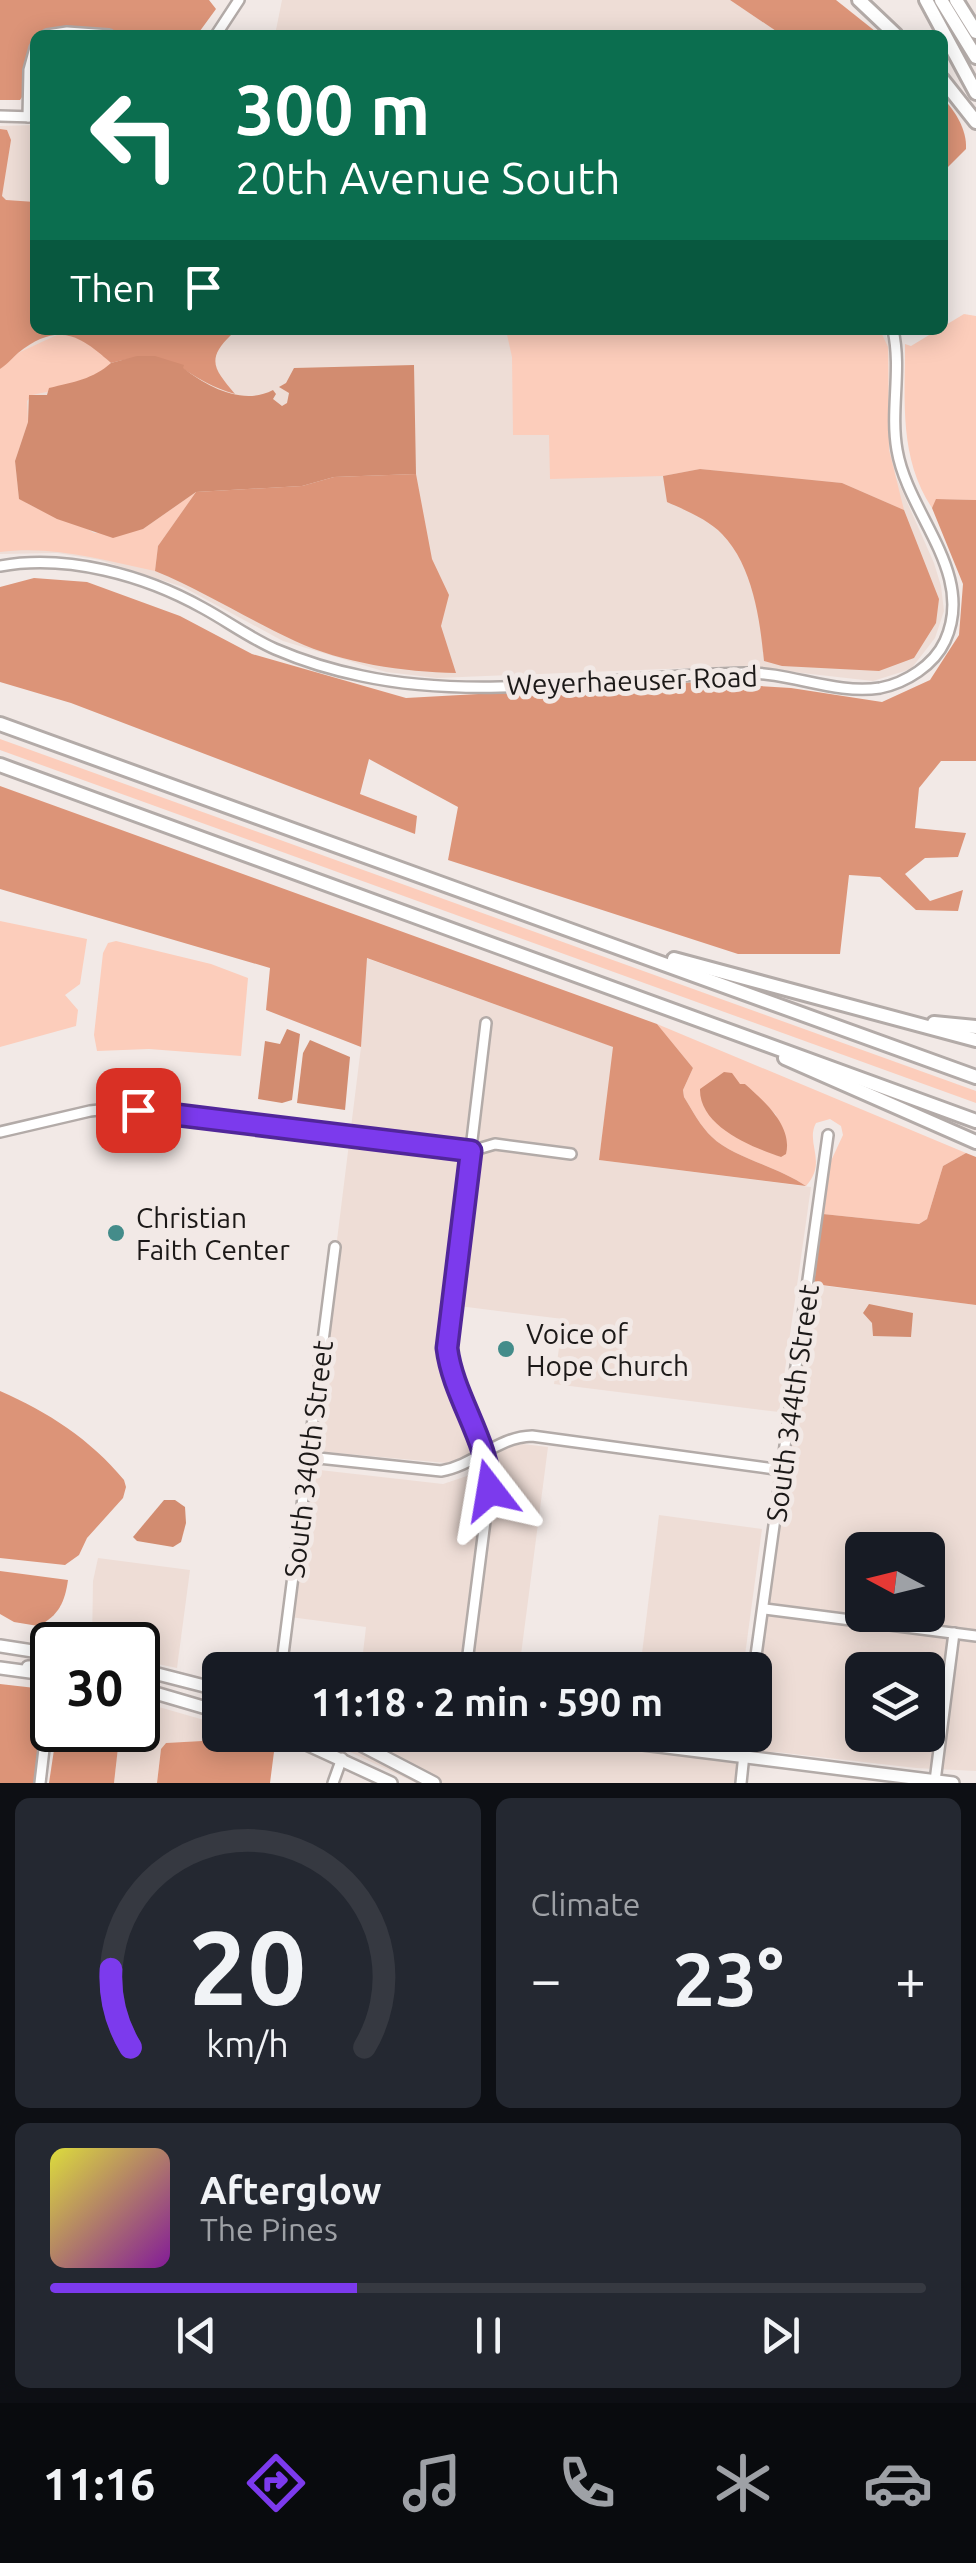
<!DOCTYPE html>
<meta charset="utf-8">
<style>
:root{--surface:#171b24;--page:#242831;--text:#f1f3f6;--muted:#9ea1a6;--line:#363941;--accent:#7c3aed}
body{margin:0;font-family:Ubuntu,sans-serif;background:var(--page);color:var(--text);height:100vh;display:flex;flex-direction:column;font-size:38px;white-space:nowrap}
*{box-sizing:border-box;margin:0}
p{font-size:32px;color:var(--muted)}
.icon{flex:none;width:55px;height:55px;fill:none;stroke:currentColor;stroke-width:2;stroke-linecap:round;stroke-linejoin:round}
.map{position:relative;height:1783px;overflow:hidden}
.details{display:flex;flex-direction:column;gap:15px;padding:15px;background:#0d0f14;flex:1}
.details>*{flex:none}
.hud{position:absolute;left:30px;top:30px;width:918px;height:305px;border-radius:15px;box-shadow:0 5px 25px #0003;background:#0b6e4f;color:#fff;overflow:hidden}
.needle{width:65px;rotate:277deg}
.controls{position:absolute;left:845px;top:1532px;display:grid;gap:20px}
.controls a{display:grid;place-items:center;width:100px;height:100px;border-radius:15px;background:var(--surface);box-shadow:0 5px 25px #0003;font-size:50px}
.speed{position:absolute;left:30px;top:1622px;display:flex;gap:20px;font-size:50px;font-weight:700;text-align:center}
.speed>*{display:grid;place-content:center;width:130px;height:130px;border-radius:50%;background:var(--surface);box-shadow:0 5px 25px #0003;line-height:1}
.speed .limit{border:5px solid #111;border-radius:15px;background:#fff;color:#111}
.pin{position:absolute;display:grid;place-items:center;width:85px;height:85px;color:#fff;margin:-42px;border-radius:20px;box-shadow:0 5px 15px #0006}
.me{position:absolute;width:110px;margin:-55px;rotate:346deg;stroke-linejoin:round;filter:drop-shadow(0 0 8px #0008)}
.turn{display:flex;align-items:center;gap:35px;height:210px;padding:0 40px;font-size:45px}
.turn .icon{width:130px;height:130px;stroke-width:2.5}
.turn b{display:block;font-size:70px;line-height:85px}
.then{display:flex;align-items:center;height:95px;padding:0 40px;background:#0003;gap:20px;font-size:38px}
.big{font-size:75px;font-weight:600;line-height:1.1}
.details .widget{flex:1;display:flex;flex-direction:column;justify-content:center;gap:15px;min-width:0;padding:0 35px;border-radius:15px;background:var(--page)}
.details .dial{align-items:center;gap:0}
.dial svg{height:260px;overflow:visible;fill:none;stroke:var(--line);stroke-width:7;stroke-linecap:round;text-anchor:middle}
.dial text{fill:var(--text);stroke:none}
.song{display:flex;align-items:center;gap:30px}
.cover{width:120px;height:120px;border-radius:15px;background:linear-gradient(135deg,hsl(60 70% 55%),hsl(290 70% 35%))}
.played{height:10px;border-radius:5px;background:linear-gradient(90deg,var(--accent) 35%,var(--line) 35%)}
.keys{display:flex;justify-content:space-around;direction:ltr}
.heat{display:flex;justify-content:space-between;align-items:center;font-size:55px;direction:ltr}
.details .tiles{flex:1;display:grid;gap:15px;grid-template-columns:1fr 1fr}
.widget:last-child{grid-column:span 2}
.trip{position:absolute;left:202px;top:1652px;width:570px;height:100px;border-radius:15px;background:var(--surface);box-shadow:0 5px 25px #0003;font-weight:600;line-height:100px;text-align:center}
.menu{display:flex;height:160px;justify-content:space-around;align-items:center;background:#090b0e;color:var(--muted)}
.menu .icon{width:70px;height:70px}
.menu .current{color:var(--accent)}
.menu b{font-size:45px;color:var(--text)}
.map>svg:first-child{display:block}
.built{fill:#eeddd6;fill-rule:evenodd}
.green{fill:#fccdbb;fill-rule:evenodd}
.forest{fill:#dc9478}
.water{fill:#d28c70}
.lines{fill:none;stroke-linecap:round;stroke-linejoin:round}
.minor-casing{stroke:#b3aba8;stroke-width:14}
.major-casing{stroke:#b3aba8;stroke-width:16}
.highway-casing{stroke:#b3aba8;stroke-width:18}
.minor{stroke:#fff;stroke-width:9}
.major{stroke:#fff;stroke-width:11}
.highway{stroke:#fff;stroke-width:12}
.route-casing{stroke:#51269a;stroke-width:25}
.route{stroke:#7c3aed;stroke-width:18}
.poi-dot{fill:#448c8a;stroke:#f2e9e6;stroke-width:4}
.labels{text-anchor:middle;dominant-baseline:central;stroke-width:10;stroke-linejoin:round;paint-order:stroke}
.street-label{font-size:28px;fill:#1c1918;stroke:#f2e9e6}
.poi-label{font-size:28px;fill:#1c1918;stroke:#f2e9e6;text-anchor:start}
</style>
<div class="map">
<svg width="976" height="1783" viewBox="0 0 976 1783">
<rect width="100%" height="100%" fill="#f2e9e6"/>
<g class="built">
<path d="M282,0H730L782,35H275Z"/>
<path d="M35,125V330H884L891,350L889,434L896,477L934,563L941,586L944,611L935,638L911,669L873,681L741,666L437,678L386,672L283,641L183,587L100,560L57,553L0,554V126Z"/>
<path d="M366,958L614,1047L599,1160L811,1187L779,1412L554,1384L563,1319L459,1306L452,1353L454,1371L485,1444L467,1457L446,1463L315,1451L337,1240L361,1047Z"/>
<path d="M809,1284L976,1305V1771L916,1768L776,1752L744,1757L741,1783H416L348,1751L356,1735H571L743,1757L746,1735H755L756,1653ZM862,1550H928V1615H862ZM862,1670H928V1735H862Z"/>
<path d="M523,1444L548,1447L519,1670H361L366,1627L290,1617L311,1469L443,1484L467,1476L505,1447Z"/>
<path d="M659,1515L762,1529L743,1670H640Z"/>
<path d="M98,1558L190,1570L177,1668L138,1660V1645H92L93,1581Z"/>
<path d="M138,1701L211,1722L202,1741L166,1743L161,1749L157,1783H114L120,1730H138Z"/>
</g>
<g class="green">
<path d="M964,314L976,316V500L937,499L932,508C899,458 905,402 905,344L911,346Z"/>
<path d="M506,330H880L888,347L889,450L904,510L842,483L700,469L663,476L550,479L549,435H513L512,357Z"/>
<path d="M59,334L86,340L111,363C95,384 56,390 32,395L27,401L28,422L15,461L19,498C43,515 72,518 94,533L143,529L196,492L158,546L155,571C103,560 53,545 0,552V369L18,353Z"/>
<path d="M0,739L976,1091V1103L0,750Z"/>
<path d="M0,921L87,939L80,984L65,995L78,1010L76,1026L0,1047Z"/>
<path d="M116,941L211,964L248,978L241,1056L149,1049L97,1051L94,1035L103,953L108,943Z"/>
<path d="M657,1024L966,1153L943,1166L927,1219L919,1224L823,1214L830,1163L843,1135L841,1126L830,1119L816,1123C805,1143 828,1162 806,1186C779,1167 732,1157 712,1137C701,1127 692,1110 684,1097L683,1090L693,1068ZM745,1084L776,1115L781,1157L734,1136Z"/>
</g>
<g class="forest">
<path d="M0,0H209L216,9L197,35H35V78L20,100H0Z"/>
<path d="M730,0H836L880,35H782Z"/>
<path d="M942,97C955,111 967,129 966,149L944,171Z"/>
<path d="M0,129L7,130L11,140L2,196L6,200L35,202V330H231V335C205,360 215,370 235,394C179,378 178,345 111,363C79,334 57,322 18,353C12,358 8,364 0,369Z"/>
<path d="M700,469L842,483L904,510L939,599L936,623L914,658L879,671L782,666L764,661C760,620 753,566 722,534C709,520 685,510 667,502L663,476Z"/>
<path d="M416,474L432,559L449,595L441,626L456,673C404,672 342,663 295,641C247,619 204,591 155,571L158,546L196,492L302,486L334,477Z"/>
<path d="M936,499L976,500V761H941L919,788L915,828L966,833L958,857L925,858L905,874L930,901L963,890L958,911L916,910L880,877L849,875L840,954H738L448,860L458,807L369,759L360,794L417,816L415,834L71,703L0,682V587L34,578L87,582L180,616L252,654L406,698L697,682L791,688L882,702L930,680L959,635L963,584L932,508Z"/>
<path d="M0,786L657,1024L693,1068L683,1090L684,1097C692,1110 701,1127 712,1137C732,1157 779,1167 806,1186L599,1160L613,1047L367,958L361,1047L266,1010L270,968L0,889Z"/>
<path d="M966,1153L976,1157V1305L814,1284L823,1214L919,1224L927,1219L943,1166Z"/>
<path d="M0,1391C48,1412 90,1439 124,1480L126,1487L123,1498L87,1538L79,1555L65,1565L0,1558Z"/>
<path d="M0,1571L68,1580C65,1601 59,1616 38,1626L14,1622L0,1614Z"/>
<path d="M0,1684L44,1689L34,1783H0Z"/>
<path d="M211,1722L220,1725V1735H248L275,1744L270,1783H157L161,1749L166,1743L202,1741Z"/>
<path d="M57,1730H120L114,1783H49Z"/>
</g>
<g class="water">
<path d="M137,356H155L184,365L183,368C208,387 243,406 273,390L276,394L273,399L282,406L287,403L289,393L279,387L286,383L294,368L414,365L416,474L334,477L302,486L196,492L143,529L113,538L57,519L19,499L15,461L28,422L29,395H47L49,388C74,382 93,379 111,363Z"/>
<path d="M287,1029L300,1034L292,1100L282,1103L258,1099L265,1041L280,1044Z"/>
<path d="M310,1040L350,1057L345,1110L297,1103L303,1053Z"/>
<path d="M724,1072L732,1073L740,1084H745C764,1101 793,1126 786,1154L781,1157C751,1147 699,1126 700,1089Z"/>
<path d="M869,1304L913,1313L911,1337L873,1336L872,1323L863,1313Z"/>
<path d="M164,1500H175L185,1507L186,1523L181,1542L173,1547L137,1541L133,1537Z"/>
</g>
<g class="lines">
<g class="minor-casing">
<g id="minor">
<path d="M47,35L67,32L109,35"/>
<path d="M216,35L239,0"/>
<path d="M0,116L35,117"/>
<path d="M28,117L29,70L35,48"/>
<path d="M0,566C67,554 144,575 203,608C227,621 250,638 275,649C303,661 332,670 362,676C482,702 622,675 745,673C790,672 835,695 880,688C906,683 934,665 945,641C976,573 908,515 897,450C890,410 902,370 893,330"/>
<path d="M0,1132L90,1111L117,1108L471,1151"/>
<path d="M471,1151L495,1144L571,1154"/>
<path d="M309,1457L441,1471C475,1465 497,1437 532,1436L782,1470"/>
<path d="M765,1609L976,1636"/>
<path d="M281,1670L335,1247"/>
<path d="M466,1670L490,1482L450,1370L447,1349L486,1023"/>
<path d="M754,1670L828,1135"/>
<path d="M935,1781L954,1633"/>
<path d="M40,1783L52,1681"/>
<path d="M333,1783L342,1758"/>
<path d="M741,1783L746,1735"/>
</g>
</g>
<g class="major-casing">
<g id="major">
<path d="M0,1646L52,1654"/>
<path d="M28,1667L52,1666"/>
<path d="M0,1668L52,1675"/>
<path d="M138,1669L220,1690"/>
<path d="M138,1688L220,1712"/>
<path d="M287,1735L391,1783"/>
<path d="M342,1735L434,1783"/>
<path d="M571,1735L953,1783"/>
</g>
</g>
<g class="highway-casing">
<g id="highway">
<path d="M859,0L896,35"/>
<path d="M926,0L976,93"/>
<path d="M941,0L976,57"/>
<path d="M956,0L976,32"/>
<path d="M942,79L976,122"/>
<path d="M0,724L976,1077"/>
<path d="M0,765L976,1121"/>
<path d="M674,959L976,1040"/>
<path d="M934,1023L976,1027"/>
<path d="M785,1058L976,1142"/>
</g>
</g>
<use href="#minor" class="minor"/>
<use href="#major" class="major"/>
<use href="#highway" class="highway"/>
</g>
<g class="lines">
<g class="route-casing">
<path id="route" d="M138,1110L471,1151L447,1348C453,1397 489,1441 490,1490"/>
</g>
<use href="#route" class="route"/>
</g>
<g class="poi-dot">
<circle cx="116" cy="1233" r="10"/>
<circle cx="506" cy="1349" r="10"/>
</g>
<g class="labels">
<g class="street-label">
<text transform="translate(632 680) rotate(-2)">Weyerhaeuser Road</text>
<text transform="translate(792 1403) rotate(-82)">South 344th Street</text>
<text transform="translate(308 1459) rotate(-83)">South 340th Street</text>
</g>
<g class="poi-label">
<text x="136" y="1217">Christian<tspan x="136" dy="32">Faith Center</tspan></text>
<text x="526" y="1333">Voice of<tspan x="526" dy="32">Hope Church</tspan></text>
</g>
</g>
</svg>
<div class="controls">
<a><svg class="needle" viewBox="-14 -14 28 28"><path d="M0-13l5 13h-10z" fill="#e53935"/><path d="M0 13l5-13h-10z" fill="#9ea1a6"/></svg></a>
<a><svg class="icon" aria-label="layers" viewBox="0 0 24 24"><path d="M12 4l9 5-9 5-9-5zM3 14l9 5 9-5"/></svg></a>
</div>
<div class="speed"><div class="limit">30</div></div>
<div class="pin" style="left:138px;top:1110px;background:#d93025"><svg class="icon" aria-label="arrive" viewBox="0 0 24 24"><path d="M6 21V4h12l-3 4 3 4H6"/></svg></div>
<svg class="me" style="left:490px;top:1490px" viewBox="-20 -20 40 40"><path d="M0-17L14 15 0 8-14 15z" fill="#7c3aed" stroke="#fff" stroke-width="4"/></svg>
<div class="trip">11:18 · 2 min · 590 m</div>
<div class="hud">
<div class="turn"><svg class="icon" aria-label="left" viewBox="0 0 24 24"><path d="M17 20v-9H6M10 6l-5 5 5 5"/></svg><div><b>300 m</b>20th Avenue South</div></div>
<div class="then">Then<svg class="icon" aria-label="arrive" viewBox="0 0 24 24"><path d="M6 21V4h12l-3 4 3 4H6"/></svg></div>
</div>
</div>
<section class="details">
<div class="tiles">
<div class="widget dial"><svg viewBox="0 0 100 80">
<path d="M14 69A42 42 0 1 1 86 69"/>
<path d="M14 69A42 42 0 0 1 8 45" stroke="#7c3aed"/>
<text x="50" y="56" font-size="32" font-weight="700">20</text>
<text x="50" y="72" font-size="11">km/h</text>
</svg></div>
<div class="widget"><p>Climate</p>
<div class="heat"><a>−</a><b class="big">23°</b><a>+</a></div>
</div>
<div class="widget">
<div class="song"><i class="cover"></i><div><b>Afterglow</b><p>The Pines</p></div></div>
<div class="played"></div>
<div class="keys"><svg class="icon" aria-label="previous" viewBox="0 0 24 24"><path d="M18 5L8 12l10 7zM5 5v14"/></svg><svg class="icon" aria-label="pause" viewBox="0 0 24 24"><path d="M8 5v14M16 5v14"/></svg><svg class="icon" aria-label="next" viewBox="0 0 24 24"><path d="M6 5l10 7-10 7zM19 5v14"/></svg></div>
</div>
</div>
</section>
<nav class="menu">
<b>11:16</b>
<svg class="icon current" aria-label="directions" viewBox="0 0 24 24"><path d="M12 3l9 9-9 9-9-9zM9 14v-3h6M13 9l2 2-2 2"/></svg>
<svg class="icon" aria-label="music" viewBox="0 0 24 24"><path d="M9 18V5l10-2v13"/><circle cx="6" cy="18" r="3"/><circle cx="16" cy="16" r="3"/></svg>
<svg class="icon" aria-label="phone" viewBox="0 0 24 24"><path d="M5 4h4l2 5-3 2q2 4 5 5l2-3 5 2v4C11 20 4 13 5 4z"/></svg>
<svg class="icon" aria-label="climate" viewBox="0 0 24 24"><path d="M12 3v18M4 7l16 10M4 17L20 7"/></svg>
<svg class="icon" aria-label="car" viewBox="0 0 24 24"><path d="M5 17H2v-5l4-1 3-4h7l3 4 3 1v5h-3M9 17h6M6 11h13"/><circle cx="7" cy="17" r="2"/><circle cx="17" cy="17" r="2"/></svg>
</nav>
